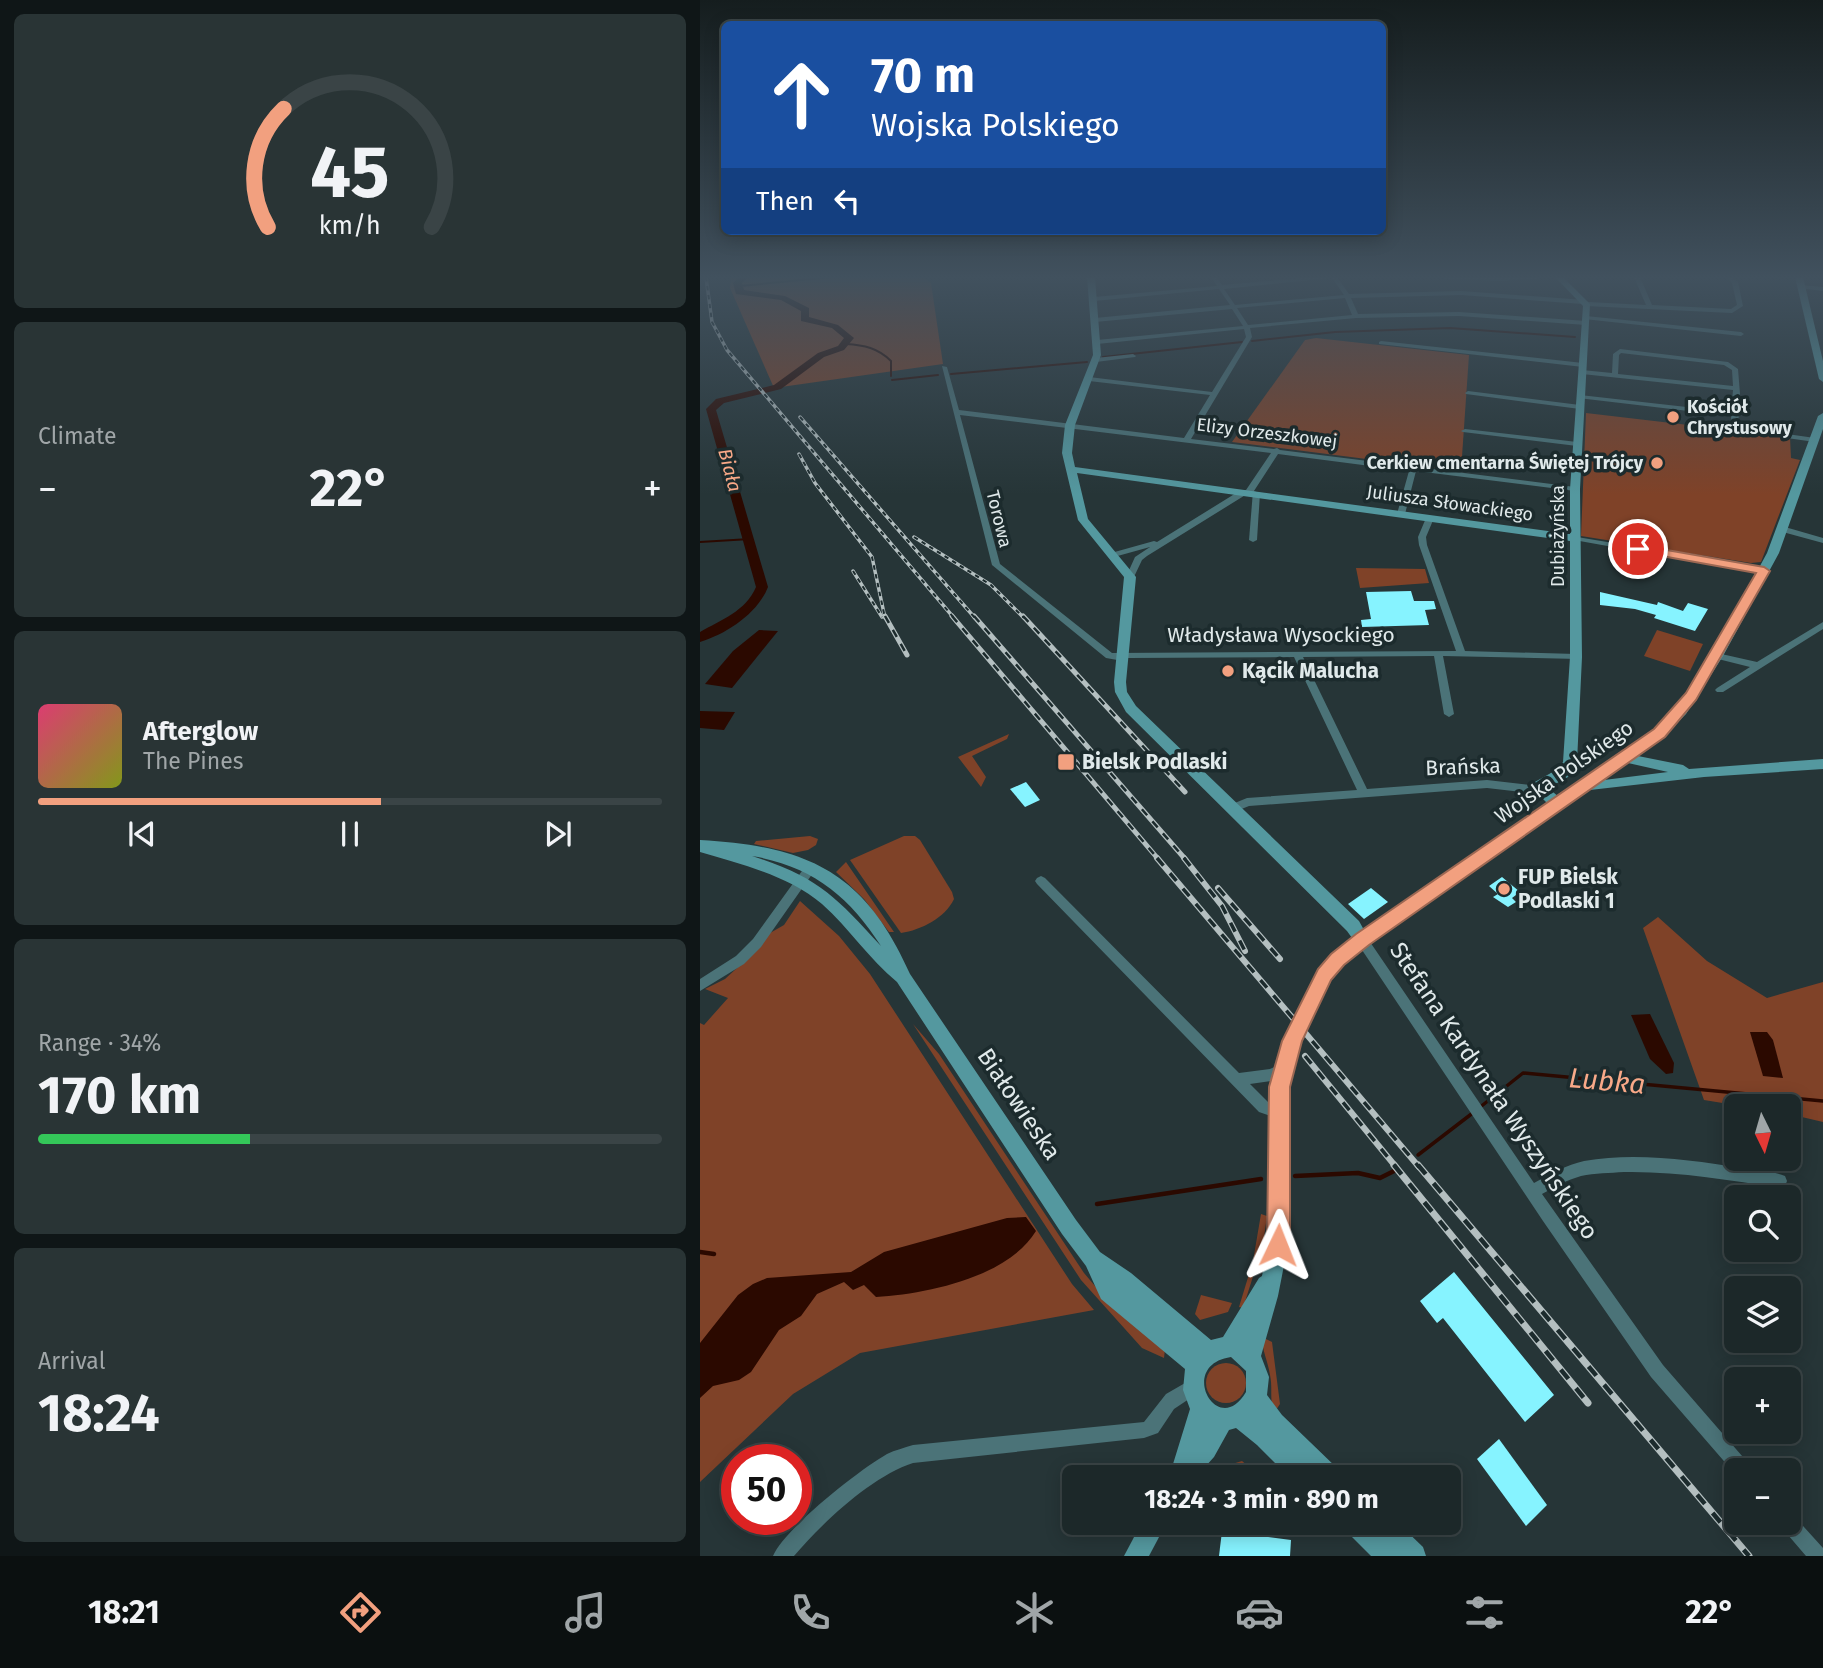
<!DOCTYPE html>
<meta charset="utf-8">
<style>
:root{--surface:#1c2829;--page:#293435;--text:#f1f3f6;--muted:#a0a6a8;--line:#3a4446;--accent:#f2a07f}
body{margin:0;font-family:"Fira Sans",sans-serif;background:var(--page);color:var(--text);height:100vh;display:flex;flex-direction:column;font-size:26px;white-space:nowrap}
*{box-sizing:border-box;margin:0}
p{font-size:23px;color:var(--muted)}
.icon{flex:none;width:38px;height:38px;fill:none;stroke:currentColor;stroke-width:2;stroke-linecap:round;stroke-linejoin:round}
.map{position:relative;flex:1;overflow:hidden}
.panel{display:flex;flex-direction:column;gap:14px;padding:14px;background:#0f1617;width:700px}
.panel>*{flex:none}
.hud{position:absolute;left:21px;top:21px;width:665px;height:214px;border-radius:10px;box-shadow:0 4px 18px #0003,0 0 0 2px var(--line);background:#1a4fa0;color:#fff;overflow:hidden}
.needle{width:46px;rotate:175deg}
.controls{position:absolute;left:1024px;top:1094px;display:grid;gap:14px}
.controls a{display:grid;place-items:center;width:77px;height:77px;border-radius:10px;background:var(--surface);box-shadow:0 4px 18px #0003,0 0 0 2px var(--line);font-size:35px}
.speed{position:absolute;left:21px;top:1444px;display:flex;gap:14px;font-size:35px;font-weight:700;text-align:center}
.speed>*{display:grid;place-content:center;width:91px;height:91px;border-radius:50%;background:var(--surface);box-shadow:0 4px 18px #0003,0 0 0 2px var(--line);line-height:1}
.speed .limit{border:10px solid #d22;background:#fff;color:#111}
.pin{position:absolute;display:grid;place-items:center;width:60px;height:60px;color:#fff;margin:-30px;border:4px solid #fff;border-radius:50%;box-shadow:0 2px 7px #0007}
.me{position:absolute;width:77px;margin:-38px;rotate:2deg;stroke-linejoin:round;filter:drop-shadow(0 0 5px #0008)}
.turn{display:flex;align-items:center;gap:24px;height:147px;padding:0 35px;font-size:32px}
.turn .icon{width:91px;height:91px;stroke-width:2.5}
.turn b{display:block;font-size:49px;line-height:60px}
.then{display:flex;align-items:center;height:66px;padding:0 35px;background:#0003;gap:14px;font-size:26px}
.big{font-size:52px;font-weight:700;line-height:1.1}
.panel .tile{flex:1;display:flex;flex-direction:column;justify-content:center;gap:10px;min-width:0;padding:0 24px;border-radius:10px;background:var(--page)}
.panel .dial{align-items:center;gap:0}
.dial svg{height:182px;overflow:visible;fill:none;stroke:var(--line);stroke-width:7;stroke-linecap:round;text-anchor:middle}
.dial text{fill:var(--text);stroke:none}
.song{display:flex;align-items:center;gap:21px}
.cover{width:84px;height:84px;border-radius:10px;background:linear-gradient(135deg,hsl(340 70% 55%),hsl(70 70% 35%))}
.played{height:7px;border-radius:4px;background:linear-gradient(90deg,var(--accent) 55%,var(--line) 55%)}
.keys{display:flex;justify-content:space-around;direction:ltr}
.heat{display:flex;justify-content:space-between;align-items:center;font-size:38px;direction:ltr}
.charge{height:10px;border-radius:5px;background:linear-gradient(90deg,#34c759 34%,var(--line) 0)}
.trip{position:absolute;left:362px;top:1465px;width:399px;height:70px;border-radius:10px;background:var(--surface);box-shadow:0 4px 18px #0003,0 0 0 2px var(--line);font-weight:700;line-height:70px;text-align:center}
.menu{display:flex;height:112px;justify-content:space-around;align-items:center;background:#0b1010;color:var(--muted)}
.menu .icon{width:49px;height:49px}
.menu .selected{color:var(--accent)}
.menu b{font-size:32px;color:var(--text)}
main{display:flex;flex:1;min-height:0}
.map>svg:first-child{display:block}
.green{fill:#7f4228}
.water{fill:#2b0900}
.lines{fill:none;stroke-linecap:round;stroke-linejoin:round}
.stream-far2{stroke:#2b0900;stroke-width:2}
.stream-far1{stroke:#2b0900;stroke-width:3.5}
.stream{stroke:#2b0900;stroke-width:4.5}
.river{fill:#2b0900;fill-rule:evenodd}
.building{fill:#86f3ff}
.street{fill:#4b7378;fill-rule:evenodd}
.secondary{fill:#54989f;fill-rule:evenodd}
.rail-far3-casing{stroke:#b4bfc0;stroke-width:3.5}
.rail-far2-casing{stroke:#b4bfc0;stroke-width:5}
.rail-far1-casing{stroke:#b4bfc0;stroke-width:6}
.rail-casing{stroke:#b4bfc0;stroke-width:7}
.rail-far3{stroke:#1c2b2d;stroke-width:2;stroke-dasharray:4.5;stroke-linecap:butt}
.rail-far2{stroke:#1c2b2d;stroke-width:2.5;stroke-dasharray:8;stroke-linecap:butt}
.rail-far1{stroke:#1c2b2d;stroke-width:3.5;stroke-dasharray:10;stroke-linecap:butt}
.rail{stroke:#1c2b2d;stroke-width:4.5;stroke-dasharray:12;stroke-linecap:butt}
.route{fill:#f2a07f;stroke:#9d6853;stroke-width:2}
.poi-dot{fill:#f2a07f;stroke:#1c2b2d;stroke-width:2.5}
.labels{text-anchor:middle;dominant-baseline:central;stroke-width:7;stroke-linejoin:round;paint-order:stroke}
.far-poi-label{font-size:18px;font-weight:bold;fill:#e0e9ea;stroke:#1c2b2d;text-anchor:start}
.far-street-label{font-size:18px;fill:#e0e9ea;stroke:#1c2b2d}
.far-water-label{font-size:19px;font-style:italic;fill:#f9a988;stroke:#1c2b2d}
.street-label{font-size:21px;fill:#e0e9ea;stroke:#1c2b2d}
.poi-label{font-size:21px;font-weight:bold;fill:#e0e9ea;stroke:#1c2b2d;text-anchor:start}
.near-street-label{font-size:24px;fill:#e0e9ea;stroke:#1c2b2d}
.near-water-label{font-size:28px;font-style:italic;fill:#f9a988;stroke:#1c2b2d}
</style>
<main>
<section class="panel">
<div class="tile dial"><svg viewBox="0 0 100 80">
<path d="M14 69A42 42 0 1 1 86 69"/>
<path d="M14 69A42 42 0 0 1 21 17" stroke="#f2a07f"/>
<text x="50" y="56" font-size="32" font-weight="700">45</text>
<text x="50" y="72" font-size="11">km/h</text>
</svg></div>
<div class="tile"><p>Climate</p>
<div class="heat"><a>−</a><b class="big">22°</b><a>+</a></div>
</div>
<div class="tile">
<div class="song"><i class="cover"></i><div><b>Afterglow</b><p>The Pines</p></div></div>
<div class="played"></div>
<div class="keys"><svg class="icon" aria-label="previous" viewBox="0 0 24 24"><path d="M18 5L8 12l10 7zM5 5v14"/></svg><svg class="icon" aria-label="pause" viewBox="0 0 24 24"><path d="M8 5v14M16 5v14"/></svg><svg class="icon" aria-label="next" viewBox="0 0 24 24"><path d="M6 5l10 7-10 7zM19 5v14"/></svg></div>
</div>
<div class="tile"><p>Range · 34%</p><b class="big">170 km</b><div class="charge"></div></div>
<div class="tile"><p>Arrival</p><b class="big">18:24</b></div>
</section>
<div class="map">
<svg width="1123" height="1556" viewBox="0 0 1123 1556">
<rect width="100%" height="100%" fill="#263537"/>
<g class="green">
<path d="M31,277H223L231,283L243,364L74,388L30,288Z"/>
<path d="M616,338L769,355L761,471L532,442L605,340Z"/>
<path d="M886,413L1090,437L1091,458L1100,460L1061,562L1051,563L881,536Z"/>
<path d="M656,568L725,569L729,583L660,588Z"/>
<path d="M957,630L1003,644L990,671L944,656Z"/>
<path d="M309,734L307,739L272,756L286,777L281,787L258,757Z"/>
<path d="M110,836L118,839L116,845L108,850L93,853L54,844L56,841Z"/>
<path d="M204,836H215L220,840L252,892L254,899C245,918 221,930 201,933L150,860Z"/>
<path d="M146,862L194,932H189L164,899L136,872Z"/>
<path d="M100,901L139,936L170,974L372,1284L394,1310L160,1353L93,1394L0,1482V1023L4,1025L28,998L5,989L25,979L49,957L70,933L84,925Z"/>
<path d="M958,917L1007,961L1067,998L1123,982V1122L1089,1114L1088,1106H1041L1004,1100L943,928Z"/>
<path d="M213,1024L239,1054L384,1273L406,1299L465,1349L464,1358L442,1348L381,1280Z"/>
<path d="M561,1214L567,1216L563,1245L543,1308L539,1307L553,1261Z"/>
<path d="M501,1295L532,1303L528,1312L500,1320L495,1314Z"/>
<path d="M562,1337L572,1342L580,1404L574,1413C569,1396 573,1390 570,1375C568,1361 562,1351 562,1337Z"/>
<circle cx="526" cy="1383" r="20"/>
<path d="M542,1461L561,1477H508L512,1470Z"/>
</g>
<g class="water">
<path d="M59,630L78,631L32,688L5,684L33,651Z"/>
<path d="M0,711L35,712L24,730L0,728Z"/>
<path d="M950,1014L974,1063L973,1073L966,1074L950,1059L931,1015Z"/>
<path d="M1050,1032H1067L1073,1040L1083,1078L1063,1076Z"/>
<path d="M326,1217L336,1231C308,1277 227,1294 176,1297L164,1285L153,1290L144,1282L117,1294L101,1316L79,1330L51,1372L39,1380L13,1386L0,1398V1343L38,1295L53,1284L67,1278L151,1272L184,1252L307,1218Z"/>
</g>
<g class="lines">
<g class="stream-far2">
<path d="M221,277H233"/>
<path d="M40,286L132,277"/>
<path d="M552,341L635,332L750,328L875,337"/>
<path d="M146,344C164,345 178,348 191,361V376"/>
<path d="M403,357L542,342"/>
<path d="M251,374L387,362"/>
<path d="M192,380L238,375"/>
<path d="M0,542L50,539"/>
</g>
<g class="stream-far1">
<path d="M779,1108L823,1073L1123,1101"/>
<path d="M718,1155L774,1112"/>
</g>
<g class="stream">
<path d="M595,1176L658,1173L680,1178L694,1171"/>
<path d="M397,1204L561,1179"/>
<path d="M0,1252L14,1254"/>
</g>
<path class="river" d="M39,277H48L42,283L44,290L85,296L109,308V317L138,325L154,338L144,350L124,357L81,389L24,403L16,410L68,587C58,613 27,634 0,642V632C21,620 46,611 56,587L6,409L16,399L74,385L118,353L138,346L144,338L132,328L101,321V311L81,300L36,294L33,283Z"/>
</g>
<g class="building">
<path d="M711,591L714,601H734L736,609L725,610L729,625L662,627L661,620L671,619L666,592Z"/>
<path d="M900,592L957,605L958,602L983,611L988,603L1008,609L995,631L954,618L956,615L935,609L900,605Z"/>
<path d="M326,782L340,800L325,807L310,789Z"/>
<path d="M802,877L820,892L812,898L816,902L808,907L793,897L798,894L789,886Z"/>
<path d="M671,888L688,902L664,919L648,904Z"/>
<path d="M754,1272L854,1395L825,1422L743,1318L737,1323L720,1301Z"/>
<path d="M799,1439L847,1505L826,1526L777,1459Z"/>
<path d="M522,1531L591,1540L590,1556H519Z"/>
</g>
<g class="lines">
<g class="street">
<path d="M511,277H517L522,285L613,277H637L649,294L761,291L885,300L888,302L946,305L934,277H940L952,305L1031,309L1037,305L1032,283L1026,277H1032L1038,282L1043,306L1032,313L886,306L883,304L761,295L651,298L658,314L759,312L886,321L889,323L886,325L759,316L656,318L550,328L552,337L491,439L574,449L577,448L580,450L875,487L879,489L875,491L716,471L705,514L701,516L697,514L709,471L578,454L552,494H547L447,556L442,560L433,579L430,580L426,577L435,557L450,547L414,557H411V553L454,541L457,542L541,490H546L571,453L260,415L300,564L412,653L756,651L719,545L718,537L726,518L727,516H733L734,518L726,537L727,545L765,651L876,654L881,657L879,659L743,656L754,714L749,717L744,714L734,656L603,657L667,789L787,780L838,786L843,790L842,793L838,794L787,788L549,806L534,812L530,811L529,808L530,805L547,798L657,790L594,657L428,658L423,661L406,658L292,565L242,366L247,367L259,410L484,438L510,395L389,381L386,379L389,377L512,392L546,337L544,329L397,344L394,342L397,340L543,326L532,309L395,322L392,320L395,318L530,305L519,289L394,301L391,299L394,297L517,286ZM632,278L644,295L535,305L524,289ZM645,298L652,315L548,325L537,308Z"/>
<path d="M743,277H840L837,279L800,281L746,279Z"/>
<path d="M1101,285L1123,287V291L1099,288L1098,287Z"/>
<path d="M886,316L1041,332L1044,334L1041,336L884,319V317Z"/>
<path d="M681,341L883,363L886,365L883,367L679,344V342Z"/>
<path d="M920,349L1028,362L1038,369L1040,394L1038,427L1115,438L1119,440L1115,442L1032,430L1031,416L878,398L877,397L880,395L1031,412L1033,390L882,374L879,372L882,370L912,373L913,354ZM921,353L1024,365L1032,370L1033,386L918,374L919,355Z"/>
<path d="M433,354L436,356L435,357L396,362L393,360L396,358Z"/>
<path d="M768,391L880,405L883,407L880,409L766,394L765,393Z"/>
<path d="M765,429L877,442L881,444L877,446L763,432L761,431Z"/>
<path d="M553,491L560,493L557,540L553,542L549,540Z"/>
<path d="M1079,527H1085L1123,538V543L1079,531Z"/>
<path d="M871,536L1064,568L1068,571L1064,574L874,540L870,538Z"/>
<path d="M1123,622V629L1023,692H1017L1015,690L1017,688L1050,667L1014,658L1012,656L1014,654L1017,653L1057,662Z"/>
<path d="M111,863L115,864L117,867L115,870L61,947L44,964L0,991V979L36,956L53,939L107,864Z"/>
<path d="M341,876L345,878L539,1073L570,1069L583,1063L588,1065L590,1069L588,1073L571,1081L550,1084L568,1102L584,1107L586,1112L584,1117L579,1119L559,1112L337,884L335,881L337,878Z"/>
<path d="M662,935L666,936L834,1183C850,1174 867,1165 884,1161C935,1152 991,1160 1042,1168C1056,1170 1072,1171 1085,1176L1087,1181L1085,1186L1080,1188C1029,1180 976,1171 924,1172C910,1173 895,1173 881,1176C867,1180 854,1187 842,1194L963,1365L1049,1464L1052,1470H1036V1475L951,1377L843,1221L658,944L656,940L658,936Z"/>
<path d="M492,1379L498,1381L500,1387L498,1393L474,1409L458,1433L444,1438L213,1463C172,1476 122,1523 94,1556H73C85,1528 159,1470 187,1454C195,1450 204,1448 213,1445L444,1422L466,1394Z"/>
<path d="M1088,1513L1094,1516L1123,1548V1556H1106L1082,1528L1079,1522H1088Z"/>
</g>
<g class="secondary">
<path d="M387,277H395L401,355L375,425L372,453L375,467L870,534V489L883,306L855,277H863L890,304L880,489L882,657L877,762L868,777L848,788L859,797L954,730L976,708L1011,656L1067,553L1118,416L1123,413V429L1079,553L1023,656L986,714L964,736L938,756L983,765L989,769L1123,759V769L1004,777L890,790L659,951L637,971L626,988L595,1058L588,1097V1245L578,1296L561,1356L569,1377L567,1395L582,1415L638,1469L642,1477H589L557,1445L536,1428L529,1430L514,1457L496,1477H469L490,1409L483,1390L485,1369L401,1299L386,1266L362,1234L197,982C169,959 149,928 122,904C88,875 40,864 0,852V840C108,846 165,872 210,974L376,1220L400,1252L431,1273L511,1340L523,1337L559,1278L562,1276L568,1245L570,1097L577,1058L613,979L625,961L652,938L647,931L426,712L415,692L414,682L424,577L378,520L362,453L365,425L393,355ZM377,473L870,541V657L863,762L858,769L833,783L831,787L848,804L664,930L659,921L436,706L427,692L426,682L436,577L388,519ZM928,763L968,772L904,780ZM52,856C112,866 149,896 181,946C135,896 118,877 52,856ZM531,1357L546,1371V1392C518,1440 476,1365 531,1357Z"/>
<path d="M1095,277H1103L1123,361V382L1119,379Z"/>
<path d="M442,1522H467L449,1556H424Z"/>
<path d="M641,1522H697L723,1547L726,1556H671L645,1530Z"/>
</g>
<g class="rail-far3-casing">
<g id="rail-far3">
<path d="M6,277L12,322L27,350L254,618"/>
<path d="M100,417L275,618"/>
<path d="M99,454L115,483L172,557L185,618"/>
<path d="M214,537L291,585L324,618"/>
<path d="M153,571L182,617"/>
</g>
</g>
<g class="rail-far2-casing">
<g id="rail-far2">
<path d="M185,616L207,655"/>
<path d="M252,616L459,860"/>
<path d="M274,616L486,860"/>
<path d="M323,616L485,792"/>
</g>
</g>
<g class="rail-far1-casing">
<g id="rail-far1">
<path d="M457,858L719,1167"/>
<path d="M484,858L522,906L545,951"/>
<path d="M518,888L580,959"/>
<path d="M605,1056L696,1167"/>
</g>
</g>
<g class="rail-casing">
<g id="rail">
<path d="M694,1165L888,1403"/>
<path d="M718,1165L1049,1556"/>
</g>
</g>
<use href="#rail-far3" class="rail-far3"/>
<use href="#rail-far2" class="rail-far2"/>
<use href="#rail-far1" class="rail-far1"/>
<use href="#rail" class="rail"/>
</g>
<linearGradient id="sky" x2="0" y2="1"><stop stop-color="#151d1e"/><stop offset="0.56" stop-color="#41515e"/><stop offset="1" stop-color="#41515e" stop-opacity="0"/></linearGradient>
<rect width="1123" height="495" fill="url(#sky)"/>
<path class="route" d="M938,545L1064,567L1070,571L996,700L965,737L669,945L644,965L631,980L602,1041L590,1087V1245L586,1253L578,1256L570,1253L567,1245L569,1087L582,1041L618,969L631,954L656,934L954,729L986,693L1056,573L934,551L932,549Z"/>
<g class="poi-dot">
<circle cx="973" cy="417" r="7"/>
<circle cx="957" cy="463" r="7"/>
<circle cx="528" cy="671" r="7"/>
<rect x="357" y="753" width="18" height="18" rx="3.5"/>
<circle cx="804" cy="889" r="7"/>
</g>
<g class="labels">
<g class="far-poi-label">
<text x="987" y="407">Kościół<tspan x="987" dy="21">Chrystusowy</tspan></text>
<text x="943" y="463" text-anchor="end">Cerkiew cmentarna Świętej Trójcy</text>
</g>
<g class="far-street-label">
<text transform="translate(567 433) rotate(7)">Elizy Orzeszkowej</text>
<text transform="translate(750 503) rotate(8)">Juliusza Słowackiego</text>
<text transform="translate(299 519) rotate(76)">Torowa</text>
<text transform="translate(858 536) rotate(-90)">Dubiażyńska</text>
</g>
<g class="far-water-label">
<text transform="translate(30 470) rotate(75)">Biała</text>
</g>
<g class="street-label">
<text x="581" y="635">Władysława Wysockiego</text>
<text transform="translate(763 767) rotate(-2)">Brańska</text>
<text transform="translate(864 772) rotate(-35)">Wojska Polskiego</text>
</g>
<g class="poi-label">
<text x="542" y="671">Kącik Malucha</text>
<text x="382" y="762">Bielsk Podlaski</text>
<text x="818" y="877">FUP Bielsk<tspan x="818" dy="24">Podlaski 1</tspan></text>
</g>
<g class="near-street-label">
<text transform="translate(794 1091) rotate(56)">Stefana Kardynała Wyszyńskiego</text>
<text transform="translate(319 1104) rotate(56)">Białowieska</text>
</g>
<g class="near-water-label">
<text transform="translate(907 1081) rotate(5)">Lubka</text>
</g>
</g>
</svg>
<div class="controls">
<a><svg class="needle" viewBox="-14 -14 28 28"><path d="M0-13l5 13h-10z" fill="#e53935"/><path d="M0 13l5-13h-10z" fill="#a0a6a8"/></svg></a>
<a><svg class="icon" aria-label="search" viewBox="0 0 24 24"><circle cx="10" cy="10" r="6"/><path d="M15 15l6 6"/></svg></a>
<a><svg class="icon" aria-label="layers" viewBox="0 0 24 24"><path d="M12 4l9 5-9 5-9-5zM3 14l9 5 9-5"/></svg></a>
<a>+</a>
<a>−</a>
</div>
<div class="speed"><div class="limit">50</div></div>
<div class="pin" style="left:938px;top:549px;background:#d93025"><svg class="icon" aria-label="arrive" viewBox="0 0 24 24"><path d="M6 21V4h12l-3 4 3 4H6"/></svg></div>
<svg class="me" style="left:578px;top:1245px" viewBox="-20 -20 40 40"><path d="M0-17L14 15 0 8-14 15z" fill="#f2a07f" stroke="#fff" stroke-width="4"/></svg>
<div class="trip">18:24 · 3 min · 890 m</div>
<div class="hud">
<div class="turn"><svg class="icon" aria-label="ahead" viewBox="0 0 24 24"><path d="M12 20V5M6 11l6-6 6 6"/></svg><div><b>70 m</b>Wojska Polskiego</div></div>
<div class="then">Then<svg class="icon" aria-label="left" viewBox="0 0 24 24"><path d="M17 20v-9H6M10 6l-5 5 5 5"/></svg></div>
</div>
</div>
</main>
<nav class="menu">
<b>18:21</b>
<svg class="icon selected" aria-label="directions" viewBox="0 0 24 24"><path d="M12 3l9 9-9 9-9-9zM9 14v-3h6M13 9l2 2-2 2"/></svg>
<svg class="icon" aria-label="music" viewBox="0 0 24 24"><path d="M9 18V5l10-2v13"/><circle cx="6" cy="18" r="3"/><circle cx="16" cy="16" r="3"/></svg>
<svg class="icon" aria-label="phone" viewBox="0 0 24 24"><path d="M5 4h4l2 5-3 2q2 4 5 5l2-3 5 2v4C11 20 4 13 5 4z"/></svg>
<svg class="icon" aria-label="climate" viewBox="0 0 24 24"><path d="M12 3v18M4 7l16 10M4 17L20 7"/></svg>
<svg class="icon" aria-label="car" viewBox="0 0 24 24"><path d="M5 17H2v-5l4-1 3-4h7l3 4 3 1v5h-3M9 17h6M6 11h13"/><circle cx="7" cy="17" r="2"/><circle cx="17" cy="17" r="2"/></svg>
<svg class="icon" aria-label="filters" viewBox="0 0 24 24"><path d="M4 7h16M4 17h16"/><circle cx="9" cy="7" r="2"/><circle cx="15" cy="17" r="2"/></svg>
<b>22°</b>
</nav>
